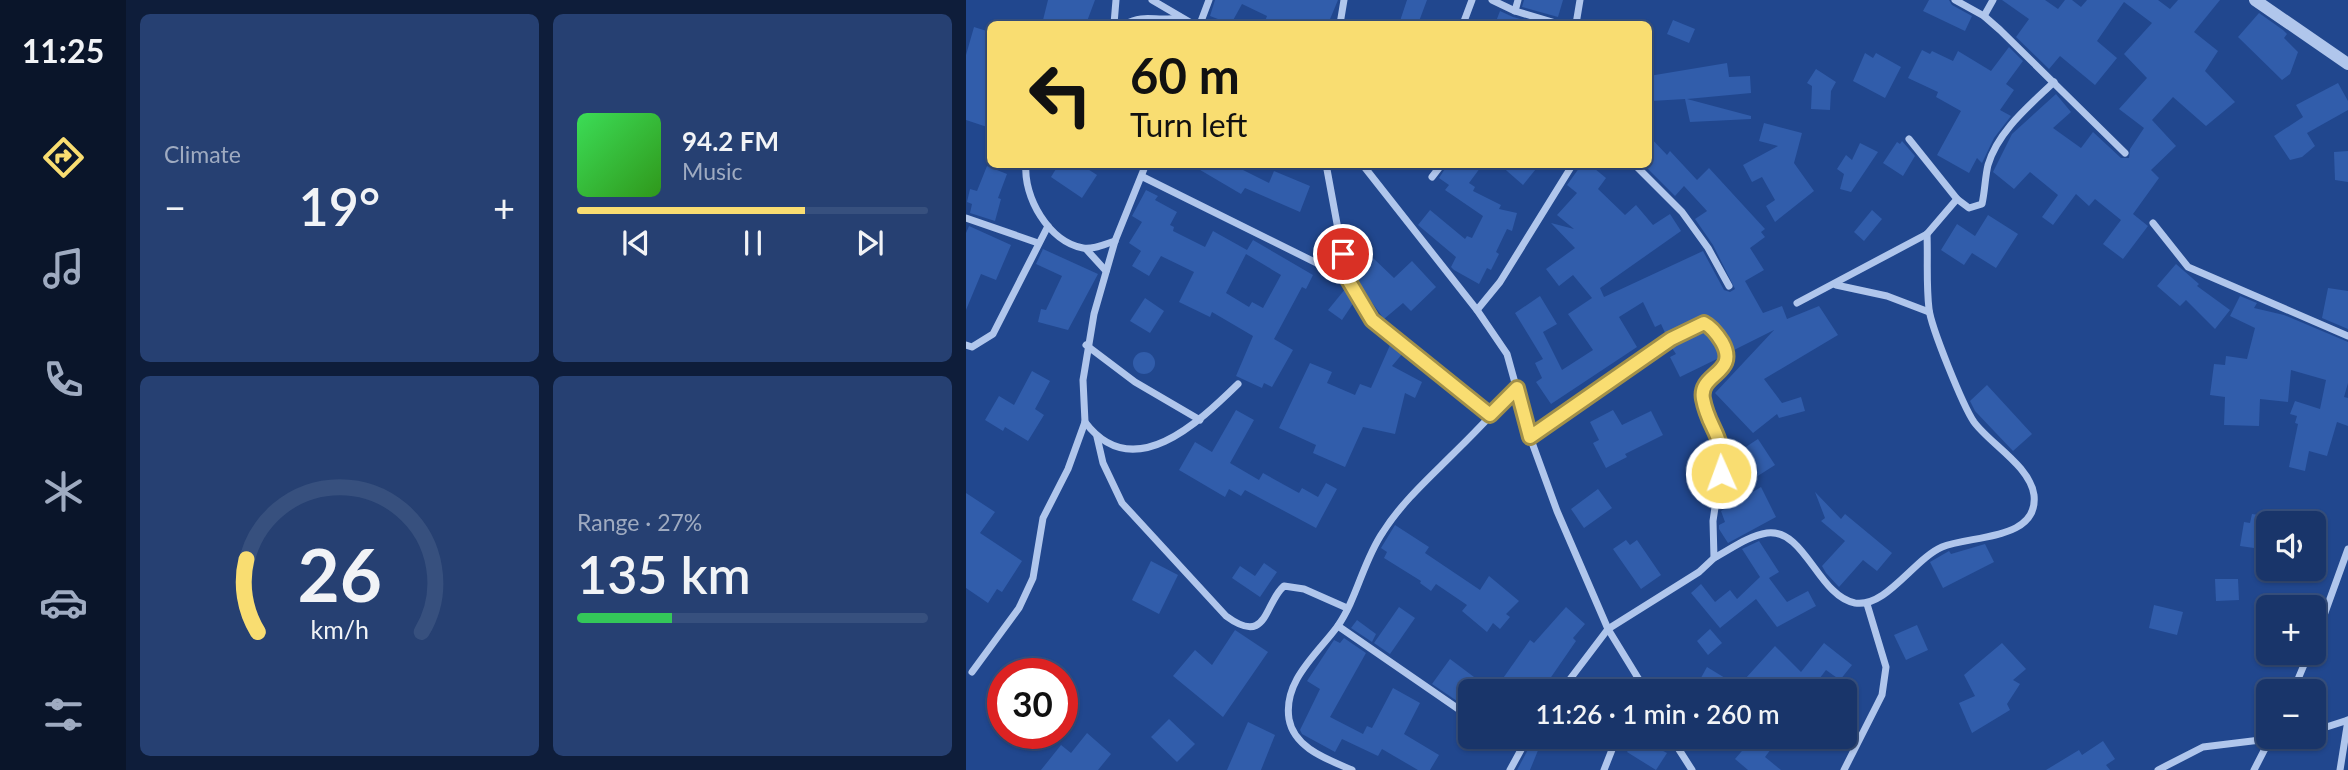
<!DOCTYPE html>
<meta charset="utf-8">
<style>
:root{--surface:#19356a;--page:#264072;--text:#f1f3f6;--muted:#9fabc1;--line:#37507e;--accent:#f9dd71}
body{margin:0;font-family:Lato,sans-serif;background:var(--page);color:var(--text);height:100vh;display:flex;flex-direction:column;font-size:26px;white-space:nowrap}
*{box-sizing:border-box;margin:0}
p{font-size:23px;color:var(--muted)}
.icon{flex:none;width:38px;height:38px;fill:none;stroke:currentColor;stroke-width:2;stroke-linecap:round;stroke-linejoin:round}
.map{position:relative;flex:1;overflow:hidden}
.panel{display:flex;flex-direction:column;gap:14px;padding:14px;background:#0e1d3a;width:840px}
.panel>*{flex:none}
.hud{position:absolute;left:21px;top:21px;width:665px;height:147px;border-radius:10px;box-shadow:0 2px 5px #0004,0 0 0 2px var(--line);background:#f9dd71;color:#111;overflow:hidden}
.buttons{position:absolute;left:1290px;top:511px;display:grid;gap:14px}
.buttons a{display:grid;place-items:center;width:70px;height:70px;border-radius:10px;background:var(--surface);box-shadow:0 2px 5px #0004,0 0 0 2px var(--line);font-size:35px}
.speed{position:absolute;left:21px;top:658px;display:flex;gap:14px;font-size:35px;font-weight:700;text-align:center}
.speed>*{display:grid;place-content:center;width:91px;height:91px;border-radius:50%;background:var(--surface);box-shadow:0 2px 5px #0004,0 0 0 2px var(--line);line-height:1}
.speed .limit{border:10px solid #d22;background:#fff;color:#111}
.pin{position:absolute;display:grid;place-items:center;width:60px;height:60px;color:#fff;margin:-30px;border:4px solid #fff;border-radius:50%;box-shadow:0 2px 7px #0007}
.me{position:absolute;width:77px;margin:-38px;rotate:358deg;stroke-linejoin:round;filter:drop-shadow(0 0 5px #0008)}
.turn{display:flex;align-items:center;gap:24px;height:147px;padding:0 28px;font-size:32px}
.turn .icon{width:91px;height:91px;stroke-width:2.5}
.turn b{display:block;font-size:49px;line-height:60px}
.big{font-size:52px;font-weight:600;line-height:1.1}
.panel .card{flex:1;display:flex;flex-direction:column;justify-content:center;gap:10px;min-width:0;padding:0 24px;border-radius:10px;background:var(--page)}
.panel .dial{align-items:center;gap:0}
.dial svg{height:182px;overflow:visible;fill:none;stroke:var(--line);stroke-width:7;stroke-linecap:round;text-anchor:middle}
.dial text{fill:var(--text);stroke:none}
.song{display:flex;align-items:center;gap:21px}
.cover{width:84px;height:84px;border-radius:10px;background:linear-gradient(135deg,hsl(130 70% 55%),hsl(110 70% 35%))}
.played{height:7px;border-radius:4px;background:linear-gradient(90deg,var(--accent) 65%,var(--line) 65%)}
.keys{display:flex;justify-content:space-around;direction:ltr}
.heat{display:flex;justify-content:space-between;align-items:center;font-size:38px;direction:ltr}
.charge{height:10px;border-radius:5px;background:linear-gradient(90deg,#34c759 27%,var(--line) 0)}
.panel .tiles{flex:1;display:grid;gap:14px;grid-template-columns:repeat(2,1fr)}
.trip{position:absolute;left:492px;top:679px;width:399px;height:70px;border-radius:10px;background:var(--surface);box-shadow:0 2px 5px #0004,0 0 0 2px var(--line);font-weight:600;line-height:70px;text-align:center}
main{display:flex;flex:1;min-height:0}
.dock{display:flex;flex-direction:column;width:126px;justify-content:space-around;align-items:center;background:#0a152a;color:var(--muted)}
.dock .icon{width:49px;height:49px}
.dock .selected{color:var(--accent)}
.dock b{font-size:32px;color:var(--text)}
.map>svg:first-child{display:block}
.building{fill:#315dab;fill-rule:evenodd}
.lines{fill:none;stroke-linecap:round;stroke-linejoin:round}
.minor{stroke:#b0c6ec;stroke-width:7}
.tertiary{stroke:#b0c6ec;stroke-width:12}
.route-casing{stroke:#a29049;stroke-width:18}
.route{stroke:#f9dd71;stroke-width:12}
</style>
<main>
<nav class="dock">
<b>11:25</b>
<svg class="icon selected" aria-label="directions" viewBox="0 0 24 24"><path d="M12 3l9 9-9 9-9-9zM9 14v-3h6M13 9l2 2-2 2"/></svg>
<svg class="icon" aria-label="music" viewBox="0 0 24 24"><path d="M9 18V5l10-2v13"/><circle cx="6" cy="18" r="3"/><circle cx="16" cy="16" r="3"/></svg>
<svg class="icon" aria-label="phone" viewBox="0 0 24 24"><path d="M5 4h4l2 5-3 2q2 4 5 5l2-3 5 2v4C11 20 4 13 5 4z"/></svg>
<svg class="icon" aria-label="climate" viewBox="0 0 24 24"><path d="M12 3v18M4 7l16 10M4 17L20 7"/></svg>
<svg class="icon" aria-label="car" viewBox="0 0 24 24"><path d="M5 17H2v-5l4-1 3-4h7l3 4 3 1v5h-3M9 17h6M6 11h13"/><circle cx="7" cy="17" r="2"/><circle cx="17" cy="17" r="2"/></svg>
<svg class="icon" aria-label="filters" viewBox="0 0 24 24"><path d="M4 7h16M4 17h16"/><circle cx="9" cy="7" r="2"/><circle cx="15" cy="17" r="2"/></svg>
</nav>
<section class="panel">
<div class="tiles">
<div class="card"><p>Climate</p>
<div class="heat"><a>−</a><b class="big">19°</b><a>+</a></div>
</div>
<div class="card">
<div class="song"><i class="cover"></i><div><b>94.2 FM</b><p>Music</p></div></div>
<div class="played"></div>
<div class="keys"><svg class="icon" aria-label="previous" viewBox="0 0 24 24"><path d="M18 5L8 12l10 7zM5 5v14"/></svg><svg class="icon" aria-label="pause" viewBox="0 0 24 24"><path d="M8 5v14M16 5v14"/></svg><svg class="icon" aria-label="next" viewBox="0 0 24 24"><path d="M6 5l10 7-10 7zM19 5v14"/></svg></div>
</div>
<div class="card dial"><svg viewBox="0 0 100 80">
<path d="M14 69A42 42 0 1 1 86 69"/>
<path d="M14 69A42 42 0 0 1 9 37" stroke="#f9dd71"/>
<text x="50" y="56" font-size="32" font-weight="700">26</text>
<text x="50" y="72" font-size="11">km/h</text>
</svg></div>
<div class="card"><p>Range · 27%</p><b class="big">135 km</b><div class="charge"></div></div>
</div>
</section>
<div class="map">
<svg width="1382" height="770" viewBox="0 0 1382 770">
<rect width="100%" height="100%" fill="#21478e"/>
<g class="building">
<path d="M82,0H129L120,24H76Z"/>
<path d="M249,0H372L362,24H298L301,16L276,4L265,24L244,16Z"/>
<path d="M441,0H461L452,24H433Z"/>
<path d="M558,0H597L592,17L556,7Z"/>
<path d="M963,0H983L986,5L1006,16L999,31L957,11Z"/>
<path d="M1036,0H1079L1092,9L1099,0H1106L1115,7L1121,0H1192L1204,9L1212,0H1254L1228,32L1252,51L1239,71L1269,102L1240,126L1207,97L1186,120L1210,146L1185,170L1193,178L1167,214L1182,226L1157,259L1137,244L1155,220L1129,199L1123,206L1110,194L1087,225L1076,217L1092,195L1064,172L1048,189L1027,172L1046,134L1090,94L1105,112L1087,128L1115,148L1127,132L1155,158H1163L1164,149L1178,128L1153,109L1181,78L1158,54L1186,23L1158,2L1131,41L1151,58L1129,85L1094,56L1083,69L1050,37L1063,19Z"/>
<path d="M534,11L547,17L573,24H529Z"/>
<path d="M1293,13L1317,30L1321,34L1318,38L1332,52L1324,74L1316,80L1272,37Z"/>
<path d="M707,20L729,29L723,43L701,34Z"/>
<path d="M8,27L24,32V128L0,120V55Z"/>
<path d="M1043,47L1057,61L1040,84L1048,90L1034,110L1045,116L1028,138L1016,163L1011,158L1003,173L971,155L995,111L970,97L972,92L942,78L956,50L964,54L966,51L987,61L992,51L1025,71Z"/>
<path d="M899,53L907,58L910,53L935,67L919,98L887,81Z"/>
<path d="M761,63L763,77L784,76L785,93L721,99L785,116V119L724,122L719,99L685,101L683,76Z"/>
<path d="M850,69L870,82L865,91L864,110L845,109L846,86L841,83Z"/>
<path d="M1372,83L1382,101V110L1341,133L1349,146L1336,157L1324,160L1308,136L1337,117L1330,105Z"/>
<path d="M798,123L836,133L828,163L848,191L809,222L800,206L809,200L796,177L786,182L777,165L812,146L793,141Z"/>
<path d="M682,135L701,155L704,151L731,180L743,168L799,229L795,232L799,237L784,248L798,270L779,281L797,313L816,306L821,319L853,306L872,335L798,379L816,403L835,397L839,411L813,418L811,414L787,433L749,393L808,330L766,351L757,331L740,317L726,320L701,337L695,324L689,327L677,302L653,317L671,347L585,404L570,382L576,378L569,363L577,359L549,313L574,296L591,324L577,332L596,370L627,350L602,314L626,298L607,275L593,286L580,269L609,248L585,223L608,229L591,215L611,193L601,185L616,164H623L640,178L632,189L659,215L670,205L687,225L704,214L715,231L634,288L638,297L737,251L758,290L764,292L769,289L747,245L729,219L741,211L718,186L709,196L677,164H682Z"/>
<path d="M936,141L949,156L937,176L917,163L931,142L934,144Z"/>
<path d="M894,143L912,152L885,192L874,189L878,174L871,169L880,155L886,160Z"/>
<path d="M1382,151V182L1369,180L1368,152Z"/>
<path d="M93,164H114L131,175L116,198L85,177Z"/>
<path d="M224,164H265L303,183L308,171L344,186L334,212L279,188L275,194Z"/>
<path d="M482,164H517L503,183L509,187L507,191L535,205L533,209L551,213L546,231L541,229L530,252L533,254L525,270L521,268L513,284L488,270L485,267L490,257L452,225L464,210L499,239L501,236L506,238L517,216L479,190L483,185L473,178Z"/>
<path d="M533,164H574L557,185Z"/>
<path d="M21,166L41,174L32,198L35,199L29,221L4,213L6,204L1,202L4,189L11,191Z"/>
<path d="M180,190L192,196L189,200L211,212L204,225L208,227L207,231L239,247L247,231L281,250L287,240L347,275L340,289L336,287L308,339L327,350L306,387L298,383L296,388L270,376L287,336L246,312L244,317L213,302L228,272L195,256L183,276L166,266L175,251L163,243L176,222L166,216ZM280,254L315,275L297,308L286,302L283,307L260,293Z"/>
<path d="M906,210L916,219L898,241L888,232Z"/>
<path d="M1022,215L1052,234L1030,268L1006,253L998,265L975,250L991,224L1009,236Z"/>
<path d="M3,226L45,245L30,280L15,274L0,310V233Z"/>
<path d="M77,249L132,274L102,330L72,322L75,309L80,310L96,276L70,264Z"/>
<path d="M407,258L428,278L446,261L470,287L445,311L437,303L418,319L388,278Z"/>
<path d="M1210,264L1233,284L1231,286L1264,310L1249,329L1220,300L1214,306L1191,286Z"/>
<path d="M380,288L388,302L376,320L362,310Z"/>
<path d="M1362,288L1382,291V329L1356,318Z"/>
<path d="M1274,296L1291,303L1288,308L1318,315L1382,342V383L1378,397L1382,398V426L1371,422L1361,456L1343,451L1339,471L1323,467L1332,424L1329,423L1331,416L1324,414L1329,401L1354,409L1360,380L1325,370L1322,402L1294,399L1293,426L1258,425L1259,397L1244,395L1248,364L1259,365L1260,356L1281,359L1289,328L1264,316Z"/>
<path d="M179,298L198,311L184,333L164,321Z"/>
<path d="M737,330L750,342L755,357L714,377L704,357L710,354L706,348Z"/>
<path d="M425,343L437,353L426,366L456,382L449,398L439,393L429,434L397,427L379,467L347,453L350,445L313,428L344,363L366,372L361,383L389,395L394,384L405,388Z"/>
<circle cx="178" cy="363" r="11"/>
<path d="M66,371L84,381L69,409L78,415L62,441L39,427L37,431L19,420L33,396L48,405Z"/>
<path d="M1021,385L1066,434L1047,451L1009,411L1004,401Z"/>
<path d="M270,410L288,420L264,463L293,480L297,473L333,493L336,488L352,497L360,483L371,489L350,528L279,490L275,496L263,489L259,497L213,470L229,442L246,452Z"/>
<path d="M647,410L656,425L685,411L697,435L659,454L661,457L640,468L627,443L633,440L624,422Z"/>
<path d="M792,439L809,465L787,479L769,454Z"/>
<path d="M795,487L810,517L762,543L753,529V525L759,522L755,511Z"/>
<path d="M632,489L646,508L618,528L605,509Z"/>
<path d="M849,492L875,519L879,514L926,553L911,571L897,560L873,587L860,573L856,566L879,541L855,521L859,518Z"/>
<path d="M0,493L29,512L14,533L56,561L36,592L31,589L22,603L0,588Z"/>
<path d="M1286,514L1302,516V550L1274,546L1278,522L1284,523Z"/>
<path d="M429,525L463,547L459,553L514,590L523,576L553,601L540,614L544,617L534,629L527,623L521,632L496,611L501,605L470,584L465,591L454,583L455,581L418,558L421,552L415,548Z"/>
<path d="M660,540L664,545L671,540L695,575L675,589L647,549Z"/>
<path d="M793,541L813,572L803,578L821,602L842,591L850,606L811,627L790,599L754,628L725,593L735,584L749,602L764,590L771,599L794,577L776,549Z"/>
<path d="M1019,544L1028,562L977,588L964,562L983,551L985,554Z"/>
<path d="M185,561L212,575L193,614L166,600Z"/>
<path d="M298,563L311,572L294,597L266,578L274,566L289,576Z"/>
<path d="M1249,579H1272L1273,600L1250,601Z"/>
<path d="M1188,605L1217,612L1211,635L1183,628Z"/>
<path d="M433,607L449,618L424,654L408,643Z"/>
<path d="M600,607L619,624L607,638L610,641L581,683L579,682L573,691H528L564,640L568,643Z"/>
<path d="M391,620L410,634L406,642L385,628Z"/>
<path d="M951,625L962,650L940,660L928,635Z"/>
<path d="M744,629L756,643L742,655L731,641Z"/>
<path d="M269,630L302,652L257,717L207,676L229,650L246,665Z"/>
<path d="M378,638L400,653L364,717L397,734L401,726L406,728L427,688L454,703L438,734L473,755L464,770H452L416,749L412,756L376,739L369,752L336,734L334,730L354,689L341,681L368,640L374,643Z"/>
<path d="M858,643L886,665L874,680L860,670L844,691H836L820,678L808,691H792L779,679L809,646L835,672Z"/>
<path d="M1036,643L1060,669L1047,680L1054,684L1041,704L1044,710L1006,733L993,703L1009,696L998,675Z"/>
<path d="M484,659L508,677L491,701L466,684Z"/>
<path d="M741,667L759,678L751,691H740L731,685Z"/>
<path d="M203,719L229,744L211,762L185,737Z"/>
<path d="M282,722L309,735L295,770H261Z"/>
<path d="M121,733L145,754L132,770H75L95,745L105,753Z"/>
<path d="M671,737L701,753L690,770L661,752Z"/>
<path d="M788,737H814L799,757L815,770H782L769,759Z"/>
<path d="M567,740L575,743L564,770H551Z"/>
<path d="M1137,741L1149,759L1140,765L1144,770H1080L1113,750L1116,755Z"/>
</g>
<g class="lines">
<g class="minor">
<path d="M186,0L227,24"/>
<path d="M526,0L549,11L593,24"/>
<path d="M989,0L1018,16L1034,30L1159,153"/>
<path d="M549,11L552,0"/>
<path d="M1018,16L1027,0"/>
<path d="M148,24L150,0"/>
<path d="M160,24C178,13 194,23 214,17"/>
<path d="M234,24L243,0"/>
<path d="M374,24L378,0"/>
<path d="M497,24L506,0"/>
<path d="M610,24L614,0"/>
<path d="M943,139L991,199L1003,208L1016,204C1019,191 1019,177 1022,165C1032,131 1063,106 1088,82"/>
<path d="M60,164C57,197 83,242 117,248C127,250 139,244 149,241"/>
<path d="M360,164L381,278L406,320L524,415"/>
<path d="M396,164L511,310L541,354L564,437L591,511L642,629L680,691"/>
<path d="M668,164L716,212L742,248L763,286"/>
<path d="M177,177L381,278"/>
<path d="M466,177L476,164"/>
<path d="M0,218L72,243"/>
<path d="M1187,223L1222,267L1382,336"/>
<path d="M120,249L140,271"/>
<path d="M870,285L921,296L963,312"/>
<path d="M831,303L961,234L991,199"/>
<path d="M511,310L534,282L607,164"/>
<path d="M0,345L6,347L27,334L82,226"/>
<path d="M120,345L169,382L234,420"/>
<path d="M119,422C167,486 233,422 272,384"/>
<path d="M131,437L137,463L156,503L260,616C302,647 298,603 318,586L338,589L381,608"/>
<path d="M564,437L729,325L738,323C752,330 762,346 761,363L739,385L737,392L757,453L747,521L748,558L733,572L642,629L595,691"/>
<path d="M748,558C765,549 782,536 801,533C839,528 852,596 889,603C920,608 948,559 976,547C1004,535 1073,541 1068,495C1064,466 1024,444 1008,422C997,406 965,327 963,309C960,284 962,259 961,234"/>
<path d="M372,626L504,717"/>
<path d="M1348,643L1382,549"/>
<path d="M6,672L53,608L67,578L77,518L102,469L119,422L117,380L128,314L149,241L180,164"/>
<path d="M1327,691L1343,653"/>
<path d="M1348,731L1382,720"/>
<path d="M536,737L554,748"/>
<path d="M705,737L726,770"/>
<path d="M386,770C361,759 328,748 323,719C317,681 351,654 371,627C391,599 397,561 417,532C436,502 463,478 488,453C510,432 530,410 551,388"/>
<path d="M544,770L562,737"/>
<path d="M638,770L651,737"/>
<path d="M878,770L916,695L920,667L901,604"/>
<path d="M1192,770L1237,747L1319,737"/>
<path d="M1288,770L1305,737"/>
<path d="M1374,770L1382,720"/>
</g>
<path class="tertiary" d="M1289,0L1382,64"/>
</g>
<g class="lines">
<g class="route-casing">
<path id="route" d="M377,254L381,278L406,320L524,415L551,388L564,437L705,339L738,323C746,327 751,334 756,342C774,374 732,373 737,399C743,431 759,433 755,473"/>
</g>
<use href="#route" class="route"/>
</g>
</svg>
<div class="buttons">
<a><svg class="icon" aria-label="sound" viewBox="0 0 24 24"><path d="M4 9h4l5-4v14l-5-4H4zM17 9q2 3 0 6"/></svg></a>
<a>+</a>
<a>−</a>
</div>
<div class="speed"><div class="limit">30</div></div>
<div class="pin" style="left:377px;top:254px;background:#d93025"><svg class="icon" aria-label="arrive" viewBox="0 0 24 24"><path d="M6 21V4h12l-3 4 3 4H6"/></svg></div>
<svg class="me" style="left:755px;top:473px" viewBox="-20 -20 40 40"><circle r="17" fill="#f9dd71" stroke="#fff" stroke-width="3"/><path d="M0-11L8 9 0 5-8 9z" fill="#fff"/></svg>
<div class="trip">11:26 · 1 min · 260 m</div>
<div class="hud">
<div class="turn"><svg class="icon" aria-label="left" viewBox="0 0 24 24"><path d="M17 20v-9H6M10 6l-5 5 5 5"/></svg><div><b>60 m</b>Turn left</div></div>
</div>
</div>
</main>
